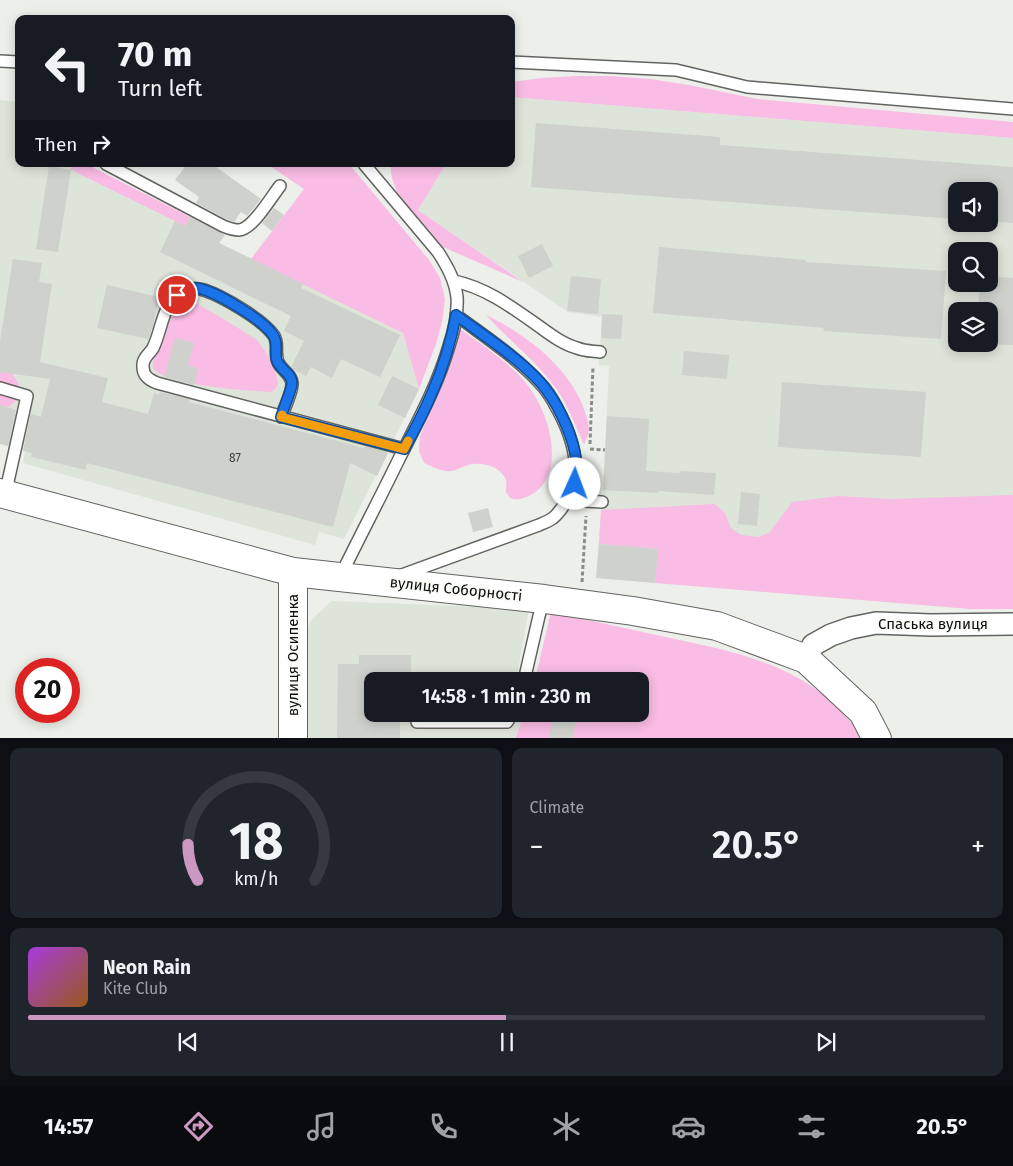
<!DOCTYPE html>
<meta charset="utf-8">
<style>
:root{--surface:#171b24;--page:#20242c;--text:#f1f3f6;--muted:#9ea1a6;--line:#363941;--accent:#cc98c1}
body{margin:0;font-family:"Fira Sans",sans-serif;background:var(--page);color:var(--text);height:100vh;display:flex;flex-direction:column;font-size:19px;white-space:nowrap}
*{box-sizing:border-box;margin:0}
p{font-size:16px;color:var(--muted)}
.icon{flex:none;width:28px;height:28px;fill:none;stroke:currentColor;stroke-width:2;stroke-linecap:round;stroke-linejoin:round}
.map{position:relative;height:738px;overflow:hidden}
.drawer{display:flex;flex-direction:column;gap:10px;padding:10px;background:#0d0f14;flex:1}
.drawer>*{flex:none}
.hud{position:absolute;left:15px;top:15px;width:500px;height:152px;border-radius:10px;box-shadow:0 2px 12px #0003;background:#171b24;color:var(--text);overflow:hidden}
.tools{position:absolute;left:948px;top:182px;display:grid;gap:10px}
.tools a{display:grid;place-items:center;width:50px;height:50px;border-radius:10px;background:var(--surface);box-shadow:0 2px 12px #0003;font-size:25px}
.speed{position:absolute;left:15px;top:658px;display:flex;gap:10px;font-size:25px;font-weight:700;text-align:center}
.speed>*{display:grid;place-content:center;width:65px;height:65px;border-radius:50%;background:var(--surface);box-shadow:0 2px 12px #0003;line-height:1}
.speed .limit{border:8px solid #d22;background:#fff;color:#111}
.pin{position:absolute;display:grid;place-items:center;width:42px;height:42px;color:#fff;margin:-21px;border:2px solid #fff;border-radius:50%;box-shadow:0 1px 5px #0007}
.me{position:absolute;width:55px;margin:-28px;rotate:2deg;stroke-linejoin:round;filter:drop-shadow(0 0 4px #0008)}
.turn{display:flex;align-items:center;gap:18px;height:105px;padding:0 20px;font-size:22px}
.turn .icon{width:65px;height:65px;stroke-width:2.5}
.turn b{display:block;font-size:35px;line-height:42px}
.then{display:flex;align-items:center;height:48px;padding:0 20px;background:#0003;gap:10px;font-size:19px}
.big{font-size:38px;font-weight:600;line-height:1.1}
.drawer .widget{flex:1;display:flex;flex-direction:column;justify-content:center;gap:8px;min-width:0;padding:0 18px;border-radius:10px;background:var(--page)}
.drawer .dial{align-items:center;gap:0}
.dial svg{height:130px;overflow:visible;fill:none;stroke:var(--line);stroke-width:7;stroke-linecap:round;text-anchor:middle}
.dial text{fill:var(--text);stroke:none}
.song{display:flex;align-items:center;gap:15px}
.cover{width:60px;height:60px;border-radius:8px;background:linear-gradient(135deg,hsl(280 70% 55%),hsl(30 70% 35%))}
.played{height:5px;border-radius:2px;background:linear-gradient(90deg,var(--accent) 50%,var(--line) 50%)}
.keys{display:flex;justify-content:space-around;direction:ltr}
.heat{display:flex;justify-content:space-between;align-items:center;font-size:28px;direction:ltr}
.drawer .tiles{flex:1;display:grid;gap:10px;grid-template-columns:1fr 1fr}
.widget:last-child{grid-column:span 2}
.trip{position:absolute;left:364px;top:672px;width:285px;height:50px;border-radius:10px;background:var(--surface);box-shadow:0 2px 12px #0003;font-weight:600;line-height:50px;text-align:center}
.menu{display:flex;height:80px;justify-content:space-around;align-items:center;background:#090b0e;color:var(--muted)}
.menu .icon{width:35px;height:35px}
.menu .active{color:var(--accent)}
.menu b{font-size:22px;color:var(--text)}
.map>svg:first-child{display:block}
.built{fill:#dde4d9;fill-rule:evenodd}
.green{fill:#f9bce4}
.building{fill:#cfd1cd}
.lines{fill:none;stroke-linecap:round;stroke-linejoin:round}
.service-casing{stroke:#616460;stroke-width:14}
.minor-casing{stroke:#616460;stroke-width:24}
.tertiary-casing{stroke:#616460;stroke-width:30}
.secondary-casing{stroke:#616460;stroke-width:30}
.path{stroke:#8a8c89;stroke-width:3;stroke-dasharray:4 2.5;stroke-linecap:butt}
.service{stroke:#fff;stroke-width:11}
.minor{stroke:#fff;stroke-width:21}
.tertiary{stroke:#fff;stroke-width:28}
.secondary{stroke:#fff;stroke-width:28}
.route-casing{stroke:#114b97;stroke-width:12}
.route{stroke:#1a73e8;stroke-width:9}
.slow{stroke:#f59e0b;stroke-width:9}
.labels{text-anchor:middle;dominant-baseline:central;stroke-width:4;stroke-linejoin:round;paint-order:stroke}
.number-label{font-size:12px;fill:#3e3f3d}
.street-label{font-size:15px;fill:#0d0e0d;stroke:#f9fcf7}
</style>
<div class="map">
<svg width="1013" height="739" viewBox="0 0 1013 739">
<rect width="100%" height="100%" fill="#ecefea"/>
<g class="built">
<path d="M511,97L1013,138V609L596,578L603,490L609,366L599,365L602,317L568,312L418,210L446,164H511ZM956,191H989V224H956ZM956,251H989V284H956ZM956,311H989V344H956Z"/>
<path d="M0,100L19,102V164H71V170L403,333L419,389L344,539L319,532L315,545L23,463L25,451L0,444Z"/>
<path d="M332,601L529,609L516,681H372V714H524L515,738L304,739L306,631L312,619Z"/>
</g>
<g class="green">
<path d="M576,76H611L650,79L689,85L757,99L1013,122V138L511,97V82L542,78Z"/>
<path d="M71,164H89L94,168L190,217L185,226L71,170Z"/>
<path d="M267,164H349L429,260L440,278L445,299L442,322L436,344L419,389L403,333L251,259L304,189Z"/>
<path d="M391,164H446L418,210L523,282L443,247L419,220L398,195L392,178L391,172Z"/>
<path d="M194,302L222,318L257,340L265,351L272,363L277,378L278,384L275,389L271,392C239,390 208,388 177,380C168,377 159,376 153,368V362C158,349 172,310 182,304C186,302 190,302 194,302Z"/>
<path d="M486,315C498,321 511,328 522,336C550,355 577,383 586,415C587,420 589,425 589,430C588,436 586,440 584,444C574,423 566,400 551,382C532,358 507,338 486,315Z"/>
<path d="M459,328C483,346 517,367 533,393C546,413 555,442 551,466C549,473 546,481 541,487C536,493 520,503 511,498C509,497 507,494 506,492C506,488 507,484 506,480C501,466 481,461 468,465C460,467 456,472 446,471C438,470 431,466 424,463L419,451L420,436L441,385Z"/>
<path d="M0,372L12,373L22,391L16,401L8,407L0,405Z"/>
<path d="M1013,495V609H970L655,583L658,549L599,544L601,510L715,504L725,513L731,528L741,535L759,537L770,532L792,502L838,496L891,499Z"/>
<path d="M551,612L716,648C779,664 825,683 863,738L515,739L524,714H640V681H558V680L536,675Z"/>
</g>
<g class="building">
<path d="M536,123L720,137V145L1013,167V223L989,221V191H956V219L531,187Z"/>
<path d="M187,164H212L261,199L247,216L241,212L234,222L226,219L196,203L199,197L175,180Z"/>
<path d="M49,166L71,170L58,252L36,249Z"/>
<path d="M274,208L284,215L272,231L262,223Z"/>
<path d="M190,217L225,235L219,243L303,284L301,288L400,335L380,377L341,359L332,378L311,367L306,376L293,369L291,367L304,341L284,331L291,316L160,252L175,221L185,226Z"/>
<path d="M542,244L553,266L529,278L518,256Z"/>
<path d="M659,247L806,260V262L946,271L941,339L823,331L824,328L653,313Z"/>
<path d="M13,259L42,263L39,282L52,284L40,362L108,378L102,402L148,414L154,393L159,395L160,392L190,399L189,402L364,448L365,446L386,452L388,453L377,476L350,463L333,527L87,463L86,470L31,457L32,453L23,451L31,414L41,417L50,379L0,372V341Z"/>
<path d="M571,276L601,279L598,314L567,311Z"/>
<path d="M989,276L1013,278V345L989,344V311H978L980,284H989Z"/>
<path d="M107,285L159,297L153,326L148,339L97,328Z"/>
<path d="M602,314L623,315L621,339L601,338Z"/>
<path d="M175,338L194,343L188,365L198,368L194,385L164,377Z"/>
<path d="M684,351L729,355L727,379L682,375Z"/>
<path d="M392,376L419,389L405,418L378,405Z"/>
<path d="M782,382L926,392L921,457L778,447Z"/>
<path d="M0,405L16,410L8,446L0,444Z"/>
<path d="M607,416L649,419L646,471L680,473V471L716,473L714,495L658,491V493L603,490Z"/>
<path d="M741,492L760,494L757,526L738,524Z"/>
<path d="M488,508L493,527L473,532L468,513Z"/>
<path d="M599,544L658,549L655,583L596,578Z"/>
<path d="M359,655H411V681H372V714H400V739H337L338,664H359Z"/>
<path d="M553,714L576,716L573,739H549Z"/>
</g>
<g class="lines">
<g class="service-casing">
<g id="service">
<path d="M0,61L19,62"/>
<path d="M511,62L676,70L747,87L1013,109"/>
<path d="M106,164L223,226C228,228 233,230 239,230C253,229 271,197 280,186"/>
<path d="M454,281C487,288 513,308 540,327C551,335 563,344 577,348C584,351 592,351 600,352"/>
<path d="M0,388L27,396L5,495"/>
<path d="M281,417C284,410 292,390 292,384C292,374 281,370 278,362C274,353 279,344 274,336C264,320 222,296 204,290C198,288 192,288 186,290C162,299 163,328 153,348C149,355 142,358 143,367C143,376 149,380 157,383L404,449"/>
<path d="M567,500L602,502"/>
<path d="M399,576L539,525C544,523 549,521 553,518C559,513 563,507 567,500C584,471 573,438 558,410C553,400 547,390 539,382C515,356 484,336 456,315"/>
<path d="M340,577C359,538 379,500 398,461C417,423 437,387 449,346C454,331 458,313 457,297C455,280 447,266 438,252L364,164"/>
<path d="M524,681L539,616L544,599"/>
<path d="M417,722H507L512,714"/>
</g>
</g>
<g class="minor-casing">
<path id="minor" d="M806,659L813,645L831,635L851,628L876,623L931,625L1013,624"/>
</g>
<g class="tertiary-casing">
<path id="tertiary" d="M293,572L544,599L633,611L717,626L806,659L863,712L877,739"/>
</g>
<g class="secondary-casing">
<path id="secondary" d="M0,493L293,572V739"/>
</g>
<g class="path">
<path d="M590,444L593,366"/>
<path d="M590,449L605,450"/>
<path d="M582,582L586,516"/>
</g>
<use href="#service" class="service"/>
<use href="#minor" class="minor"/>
<use href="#tertiary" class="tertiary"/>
<use href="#secondary" class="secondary"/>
</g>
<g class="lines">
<g class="route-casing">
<path id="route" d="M177,295C182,292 188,288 195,288C213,289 263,320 273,335C279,343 274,353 277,361C281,370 292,374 292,383C292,389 283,410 281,417L404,449C414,431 424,412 432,393C443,368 451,342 456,315C483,335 517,357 540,382C556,400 570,429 575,453C577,463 576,474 575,484"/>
</g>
<use href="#route" class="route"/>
<path class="slow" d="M282,415L281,417L404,449L408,441"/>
</g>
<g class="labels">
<g class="number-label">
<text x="235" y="458">87</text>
</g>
<g class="street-label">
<text transform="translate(456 589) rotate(6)">вулиця Соборності</text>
<text x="933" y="624">Спаська вулиця</text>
<text transform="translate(293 655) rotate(-90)">вулиця Осипенка</text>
</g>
</g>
</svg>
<div class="tools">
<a><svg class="icon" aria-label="sound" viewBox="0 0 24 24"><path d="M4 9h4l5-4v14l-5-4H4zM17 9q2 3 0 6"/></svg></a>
<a><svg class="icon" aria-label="search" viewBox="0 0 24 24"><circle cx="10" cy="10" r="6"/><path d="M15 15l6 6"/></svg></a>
<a><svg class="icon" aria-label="layers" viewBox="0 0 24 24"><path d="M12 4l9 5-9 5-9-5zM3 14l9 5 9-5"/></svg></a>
</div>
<div class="speed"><div class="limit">20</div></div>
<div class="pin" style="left:177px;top:295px;background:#d93025"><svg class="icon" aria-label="arrive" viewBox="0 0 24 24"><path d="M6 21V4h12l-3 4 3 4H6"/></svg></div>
<svg class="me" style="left:575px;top:484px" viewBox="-20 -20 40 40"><circle r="19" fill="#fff"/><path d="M0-13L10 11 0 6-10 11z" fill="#1a73e8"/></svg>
<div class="trip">14:58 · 1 min · 230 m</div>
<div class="hud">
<div class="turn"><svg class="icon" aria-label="left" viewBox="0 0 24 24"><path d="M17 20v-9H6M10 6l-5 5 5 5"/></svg><div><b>70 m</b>Turn left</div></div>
<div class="then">Then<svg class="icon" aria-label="right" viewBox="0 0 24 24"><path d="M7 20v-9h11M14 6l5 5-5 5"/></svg></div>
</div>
</div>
<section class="drawer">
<div class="tiles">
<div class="widget dial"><svg viewBox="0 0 100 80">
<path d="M14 69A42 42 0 1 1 86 69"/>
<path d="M14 69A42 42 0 0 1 8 47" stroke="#cc98c1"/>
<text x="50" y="56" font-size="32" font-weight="700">18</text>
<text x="50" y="72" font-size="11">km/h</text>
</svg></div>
<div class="widget"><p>Climate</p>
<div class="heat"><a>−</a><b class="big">20.5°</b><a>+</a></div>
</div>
<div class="widget">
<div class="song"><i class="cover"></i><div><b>Neon Rain</b><p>Kite Club</p></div></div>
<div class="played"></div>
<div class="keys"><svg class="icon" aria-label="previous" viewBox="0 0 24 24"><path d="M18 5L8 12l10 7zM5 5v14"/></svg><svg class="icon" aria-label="pause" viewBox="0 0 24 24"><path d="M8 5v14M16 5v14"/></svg><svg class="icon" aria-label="next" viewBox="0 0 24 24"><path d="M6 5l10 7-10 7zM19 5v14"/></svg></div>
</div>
</div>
</section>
<nav class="menu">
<b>14:57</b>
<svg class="icon active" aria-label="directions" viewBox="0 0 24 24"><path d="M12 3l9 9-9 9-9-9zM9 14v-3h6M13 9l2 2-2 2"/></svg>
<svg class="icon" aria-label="music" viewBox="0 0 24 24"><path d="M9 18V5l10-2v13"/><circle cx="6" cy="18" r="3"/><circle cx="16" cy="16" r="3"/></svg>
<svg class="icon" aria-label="phone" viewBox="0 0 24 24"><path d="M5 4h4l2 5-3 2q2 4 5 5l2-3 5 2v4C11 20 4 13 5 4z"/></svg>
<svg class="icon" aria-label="climate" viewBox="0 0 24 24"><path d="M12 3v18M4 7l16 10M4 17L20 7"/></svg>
<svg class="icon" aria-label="car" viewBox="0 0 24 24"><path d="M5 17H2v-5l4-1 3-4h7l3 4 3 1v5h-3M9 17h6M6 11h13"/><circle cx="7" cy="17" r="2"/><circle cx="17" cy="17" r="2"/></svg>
<svg class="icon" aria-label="filters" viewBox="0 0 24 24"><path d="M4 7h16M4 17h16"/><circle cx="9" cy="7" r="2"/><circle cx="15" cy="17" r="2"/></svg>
<b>20.5°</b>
</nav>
